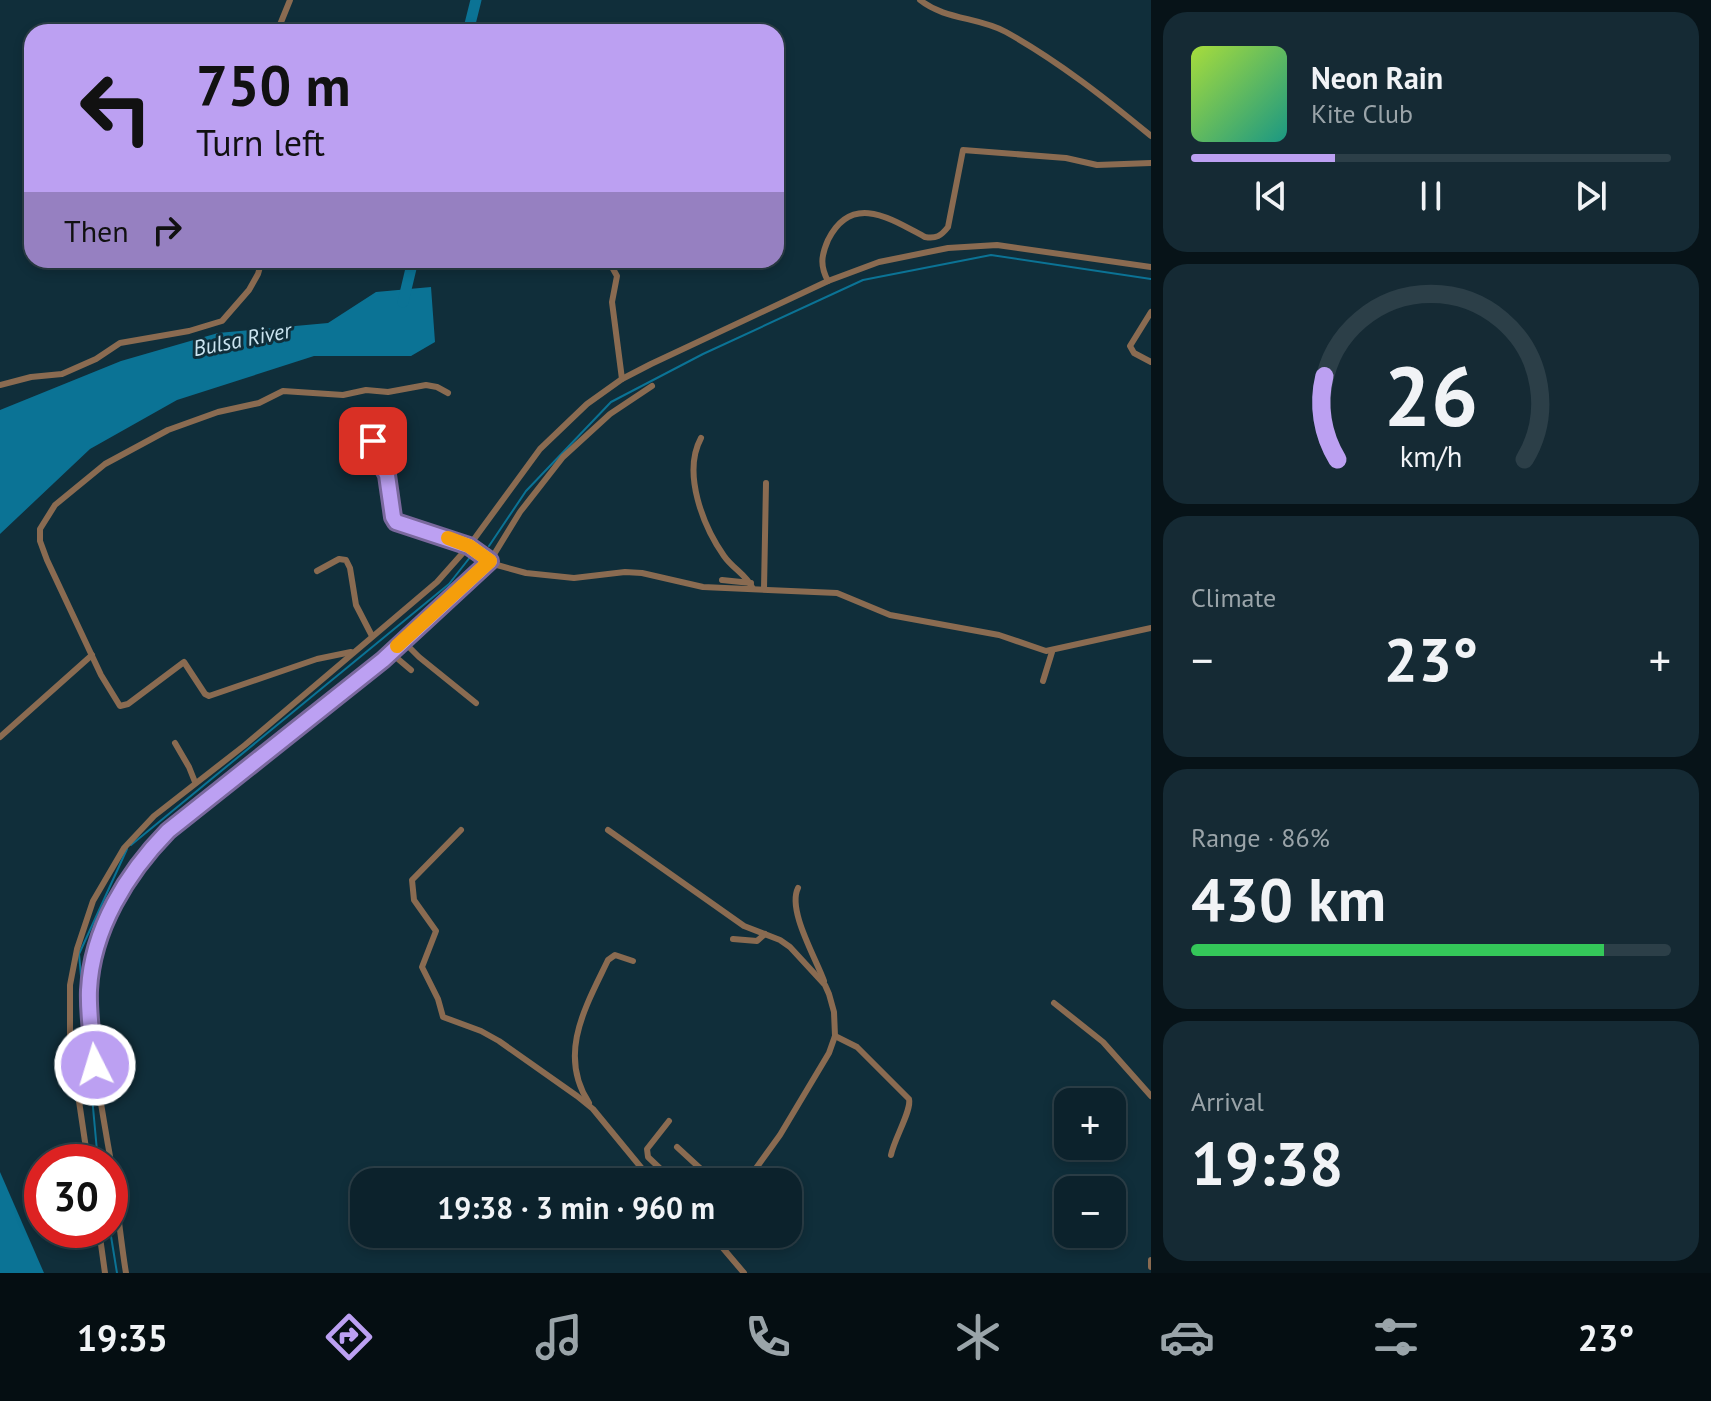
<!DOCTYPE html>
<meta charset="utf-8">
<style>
:root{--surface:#0c222c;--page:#152a34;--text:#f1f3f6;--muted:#9aa4a9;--line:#2c3f48;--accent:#bca0f2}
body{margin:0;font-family:"PT Sans",sans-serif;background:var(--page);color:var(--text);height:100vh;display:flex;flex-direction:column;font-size:30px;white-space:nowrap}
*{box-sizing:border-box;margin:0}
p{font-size:26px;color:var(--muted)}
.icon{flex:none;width:44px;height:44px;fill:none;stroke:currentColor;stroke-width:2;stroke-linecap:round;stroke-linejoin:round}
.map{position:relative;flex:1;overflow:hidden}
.panel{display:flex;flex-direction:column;gap:12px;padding:12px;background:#071318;width:560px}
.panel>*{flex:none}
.hud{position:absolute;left:24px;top:24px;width:760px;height:244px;border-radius:24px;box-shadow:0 4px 12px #0003,0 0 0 2px var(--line);background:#bca0f2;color:#111;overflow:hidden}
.tools{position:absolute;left:1054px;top:1088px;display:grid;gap:16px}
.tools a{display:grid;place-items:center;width:72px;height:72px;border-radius:16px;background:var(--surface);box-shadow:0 4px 12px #0003,0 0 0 2px var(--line);font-size:40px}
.speed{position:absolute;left:24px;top:1144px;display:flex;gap:16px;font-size:40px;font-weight:700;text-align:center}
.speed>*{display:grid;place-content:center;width:104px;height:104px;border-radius:50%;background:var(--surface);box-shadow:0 4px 12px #0003,0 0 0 2px var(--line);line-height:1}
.speed .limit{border:12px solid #d22;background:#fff;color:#111}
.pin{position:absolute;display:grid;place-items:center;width:68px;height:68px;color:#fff;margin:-34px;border-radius:16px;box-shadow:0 4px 12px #0006}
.me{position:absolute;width:88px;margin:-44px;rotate:355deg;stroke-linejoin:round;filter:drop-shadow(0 0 6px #0008)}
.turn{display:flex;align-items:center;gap:28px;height:168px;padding:0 40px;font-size:36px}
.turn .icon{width:104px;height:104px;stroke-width:2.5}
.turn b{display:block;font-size:56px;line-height:68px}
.then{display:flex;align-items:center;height:76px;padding:0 40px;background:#0003;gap:16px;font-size:30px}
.big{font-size:60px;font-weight:700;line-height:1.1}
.panel .card{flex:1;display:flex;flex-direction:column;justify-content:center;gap:12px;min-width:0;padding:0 28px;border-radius:24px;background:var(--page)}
.panel .dial{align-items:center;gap:0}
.dial svg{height:208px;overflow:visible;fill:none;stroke:var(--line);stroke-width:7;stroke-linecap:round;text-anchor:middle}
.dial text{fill:var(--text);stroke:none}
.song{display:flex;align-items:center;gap:24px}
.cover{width:96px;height:96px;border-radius:12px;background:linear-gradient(135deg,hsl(80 70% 55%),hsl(170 70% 35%))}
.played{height:8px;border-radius:4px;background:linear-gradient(90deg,var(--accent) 30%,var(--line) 30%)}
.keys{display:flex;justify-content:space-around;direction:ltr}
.heat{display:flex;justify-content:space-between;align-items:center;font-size:44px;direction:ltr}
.charge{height:12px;border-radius:6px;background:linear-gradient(90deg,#34c759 86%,var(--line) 0)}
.trip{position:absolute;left:350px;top:1168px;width:452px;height:80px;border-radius:24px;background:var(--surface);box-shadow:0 4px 12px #0003,0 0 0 2px var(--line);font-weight:700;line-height:80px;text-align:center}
.dock{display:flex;height:128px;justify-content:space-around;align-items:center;background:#050e12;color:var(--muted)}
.dock .icon{width:56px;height:56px}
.dock .active{color:var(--accent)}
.dock b{font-size:36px;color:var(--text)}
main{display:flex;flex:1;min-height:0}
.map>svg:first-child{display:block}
.water{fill:#0b7395}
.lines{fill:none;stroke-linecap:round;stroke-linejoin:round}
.stream{stroke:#0b7395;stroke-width:2}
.river{stroke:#0b7395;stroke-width:11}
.street{stroke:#8a6b51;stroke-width:6}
.route-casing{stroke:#7a689d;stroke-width:20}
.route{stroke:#bca0f2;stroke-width:14}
.slow{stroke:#f59e0b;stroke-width:14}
.labels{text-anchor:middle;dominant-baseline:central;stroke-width:6;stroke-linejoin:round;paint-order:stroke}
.water-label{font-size:22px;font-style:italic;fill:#cbe4f0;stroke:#102e3a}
</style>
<main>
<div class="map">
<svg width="1151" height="1273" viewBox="0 0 1151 1273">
<rect width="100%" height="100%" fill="#102e3a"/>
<g class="water">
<path d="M431,287L435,342L411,356H314L177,400L90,449L0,534V410L121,361L218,333L328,323L376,292Z"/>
<path d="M0,1172L44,1273H0Z"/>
</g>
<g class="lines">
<g class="stream">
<path d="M489,546L526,491L611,402L703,354L863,280L991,255L1151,279"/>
<path d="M131,845L449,584L471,556"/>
<path d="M98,1162L79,954L127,849"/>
<path d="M110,1230L117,1273"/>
</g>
<g class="river">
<path d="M468,32L476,0"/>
<path d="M403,302L413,260"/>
</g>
<g class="street">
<path d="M920,0C945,20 979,17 1006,32C1058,61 1105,98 1151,136"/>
<path d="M277,32L290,0"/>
<path d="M608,260L617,276L612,302L622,379"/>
<path d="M828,281C820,266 821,256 828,240C852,192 891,219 925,237C936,239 941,236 948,227L963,150L1066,158L1097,165L1151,163"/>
<path d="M1151,312L1130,346L1134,353L1151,362"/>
<path d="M0,385L31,377L62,374L96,359L120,343L189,331L222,321L249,290L258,274L262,260"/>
<path d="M362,426L372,435L376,455L387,475L393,517L396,522L439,534L469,546L497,565L526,573L574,578L625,572L642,573L703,587L837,593L890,615L999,635L1046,651L1151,628"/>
<path d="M701,438C682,473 703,526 724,556C733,569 747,575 753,589"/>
<path d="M317,571L339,559L346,560L350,568L356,605L372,636"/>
<path d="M722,580L751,583"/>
<path d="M764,589L766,483"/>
<path d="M403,641L419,657L476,703"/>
<path d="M394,649L398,659L411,670"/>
<path d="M351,652L317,659L209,696L205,694L184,662L128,704L120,706L101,675L47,560L40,541V529L55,505L105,464L168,430L218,412L259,403L283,391L343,395L366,390L388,392L426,385L437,387L448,393"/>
<path d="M1043,681L1052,652"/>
<path d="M0,737L92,655"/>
<path d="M175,743L189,767L195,782"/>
<path d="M461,830L412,880L414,900L436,931L422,967L438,999L443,1017L481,1031L499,1041L577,1096L593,1109L653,1182"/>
<path d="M608,830L744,926L780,940L790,947L825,985L829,994L834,1012L835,1036L829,1053L780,1135L746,1182"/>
<path d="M798,888C787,910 816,958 824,981"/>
<path d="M733,939L757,941L765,934"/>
<path d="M1054,1003L1103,1042L1151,1096"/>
<path d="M835,1036L857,1047L909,1099C912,1110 894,1139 891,1155"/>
<path d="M589,1103C557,1054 586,1006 608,960L615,955L633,961"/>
<path d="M669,1121L647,1149L648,1157L668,1176L694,1182"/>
<path d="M677,1147L715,1182"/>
<path d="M88,1162L70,1040V985L77,949L93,901L124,848L154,816L245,745L437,582L469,546L540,449L587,404L622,379L651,364L828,281L879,262L948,248L997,245L1151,267"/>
<path d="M99,1230L105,1273"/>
<path d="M716,1234V1240L744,1273"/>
<path d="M1151,1260V1267"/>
<path d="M126,1273C119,1230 116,1187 108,1145C86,1015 67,934 168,831L383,660L490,561L520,512L563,457L610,414L652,386"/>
</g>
</g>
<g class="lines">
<g class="route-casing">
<path id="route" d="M95,1065C92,1040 88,1015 89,990C92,929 127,873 168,831L383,660L490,561L469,546L396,522L393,517L387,475L376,455L373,441"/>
</g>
<use href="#route" class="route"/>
<path class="slow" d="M397,646L490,561L469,546L448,538"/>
</g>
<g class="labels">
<g class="water-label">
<text transform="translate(242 339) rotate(-11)">Bulsa River</text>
</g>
</g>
</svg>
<div class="tools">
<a>+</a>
<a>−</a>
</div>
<div class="speed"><div class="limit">30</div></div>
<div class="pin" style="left:373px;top:441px;background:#d93025"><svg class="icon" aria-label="arrive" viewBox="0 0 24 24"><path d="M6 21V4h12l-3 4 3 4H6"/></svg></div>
<svg class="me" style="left:95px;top:1065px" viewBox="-20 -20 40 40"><circle r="17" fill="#bca0f2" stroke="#fff" stroke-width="3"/><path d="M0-11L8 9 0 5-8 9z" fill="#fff"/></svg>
<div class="trip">19:38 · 3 min · 960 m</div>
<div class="hud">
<div class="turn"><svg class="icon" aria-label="left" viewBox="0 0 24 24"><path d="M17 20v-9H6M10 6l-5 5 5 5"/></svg><div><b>750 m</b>Turn left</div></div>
<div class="then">Then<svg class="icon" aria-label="right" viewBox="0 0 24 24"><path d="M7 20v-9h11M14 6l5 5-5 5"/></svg></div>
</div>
</div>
<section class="panel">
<div class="card">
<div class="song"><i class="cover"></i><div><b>Neon Rain</b><p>Kite Club</p></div></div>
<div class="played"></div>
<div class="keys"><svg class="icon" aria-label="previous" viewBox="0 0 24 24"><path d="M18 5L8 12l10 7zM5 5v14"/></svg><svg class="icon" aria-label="pause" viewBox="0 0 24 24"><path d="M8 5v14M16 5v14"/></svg><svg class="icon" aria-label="next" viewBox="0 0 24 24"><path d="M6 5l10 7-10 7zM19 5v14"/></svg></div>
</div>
<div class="card dial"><svg viewBox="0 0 100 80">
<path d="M14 69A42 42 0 1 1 86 69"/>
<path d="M14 69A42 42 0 0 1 9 37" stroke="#bca0f2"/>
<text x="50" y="56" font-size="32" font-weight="700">26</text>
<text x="50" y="72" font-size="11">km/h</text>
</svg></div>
<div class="card"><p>Climate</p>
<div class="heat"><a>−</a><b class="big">23°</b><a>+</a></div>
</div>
<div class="card"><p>Range · 86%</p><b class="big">430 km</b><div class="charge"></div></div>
<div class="card"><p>Arrival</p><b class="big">19:38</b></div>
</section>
</main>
<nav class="dock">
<b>19:35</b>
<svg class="icon active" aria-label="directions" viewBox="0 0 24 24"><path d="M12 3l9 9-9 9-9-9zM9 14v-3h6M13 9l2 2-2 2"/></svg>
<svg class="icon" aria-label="music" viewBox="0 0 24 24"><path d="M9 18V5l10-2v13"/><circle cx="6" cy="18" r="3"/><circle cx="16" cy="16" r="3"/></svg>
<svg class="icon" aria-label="phone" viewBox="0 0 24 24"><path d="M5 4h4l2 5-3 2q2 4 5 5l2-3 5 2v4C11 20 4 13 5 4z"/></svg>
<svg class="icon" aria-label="climate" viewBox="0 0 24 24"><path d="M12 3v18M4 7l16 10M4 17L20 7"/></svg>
<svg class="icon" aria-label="car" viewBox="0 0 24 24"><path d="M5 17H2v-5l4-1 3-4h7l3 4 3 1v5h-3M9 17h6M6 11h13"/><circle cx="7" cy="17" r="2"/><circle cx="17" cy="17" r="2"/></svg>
<svg class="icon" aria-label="filters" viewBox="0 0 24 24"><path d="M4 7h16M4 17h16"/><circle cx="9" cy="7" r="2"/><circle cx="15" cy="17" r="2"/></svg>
<b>23°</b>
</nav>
